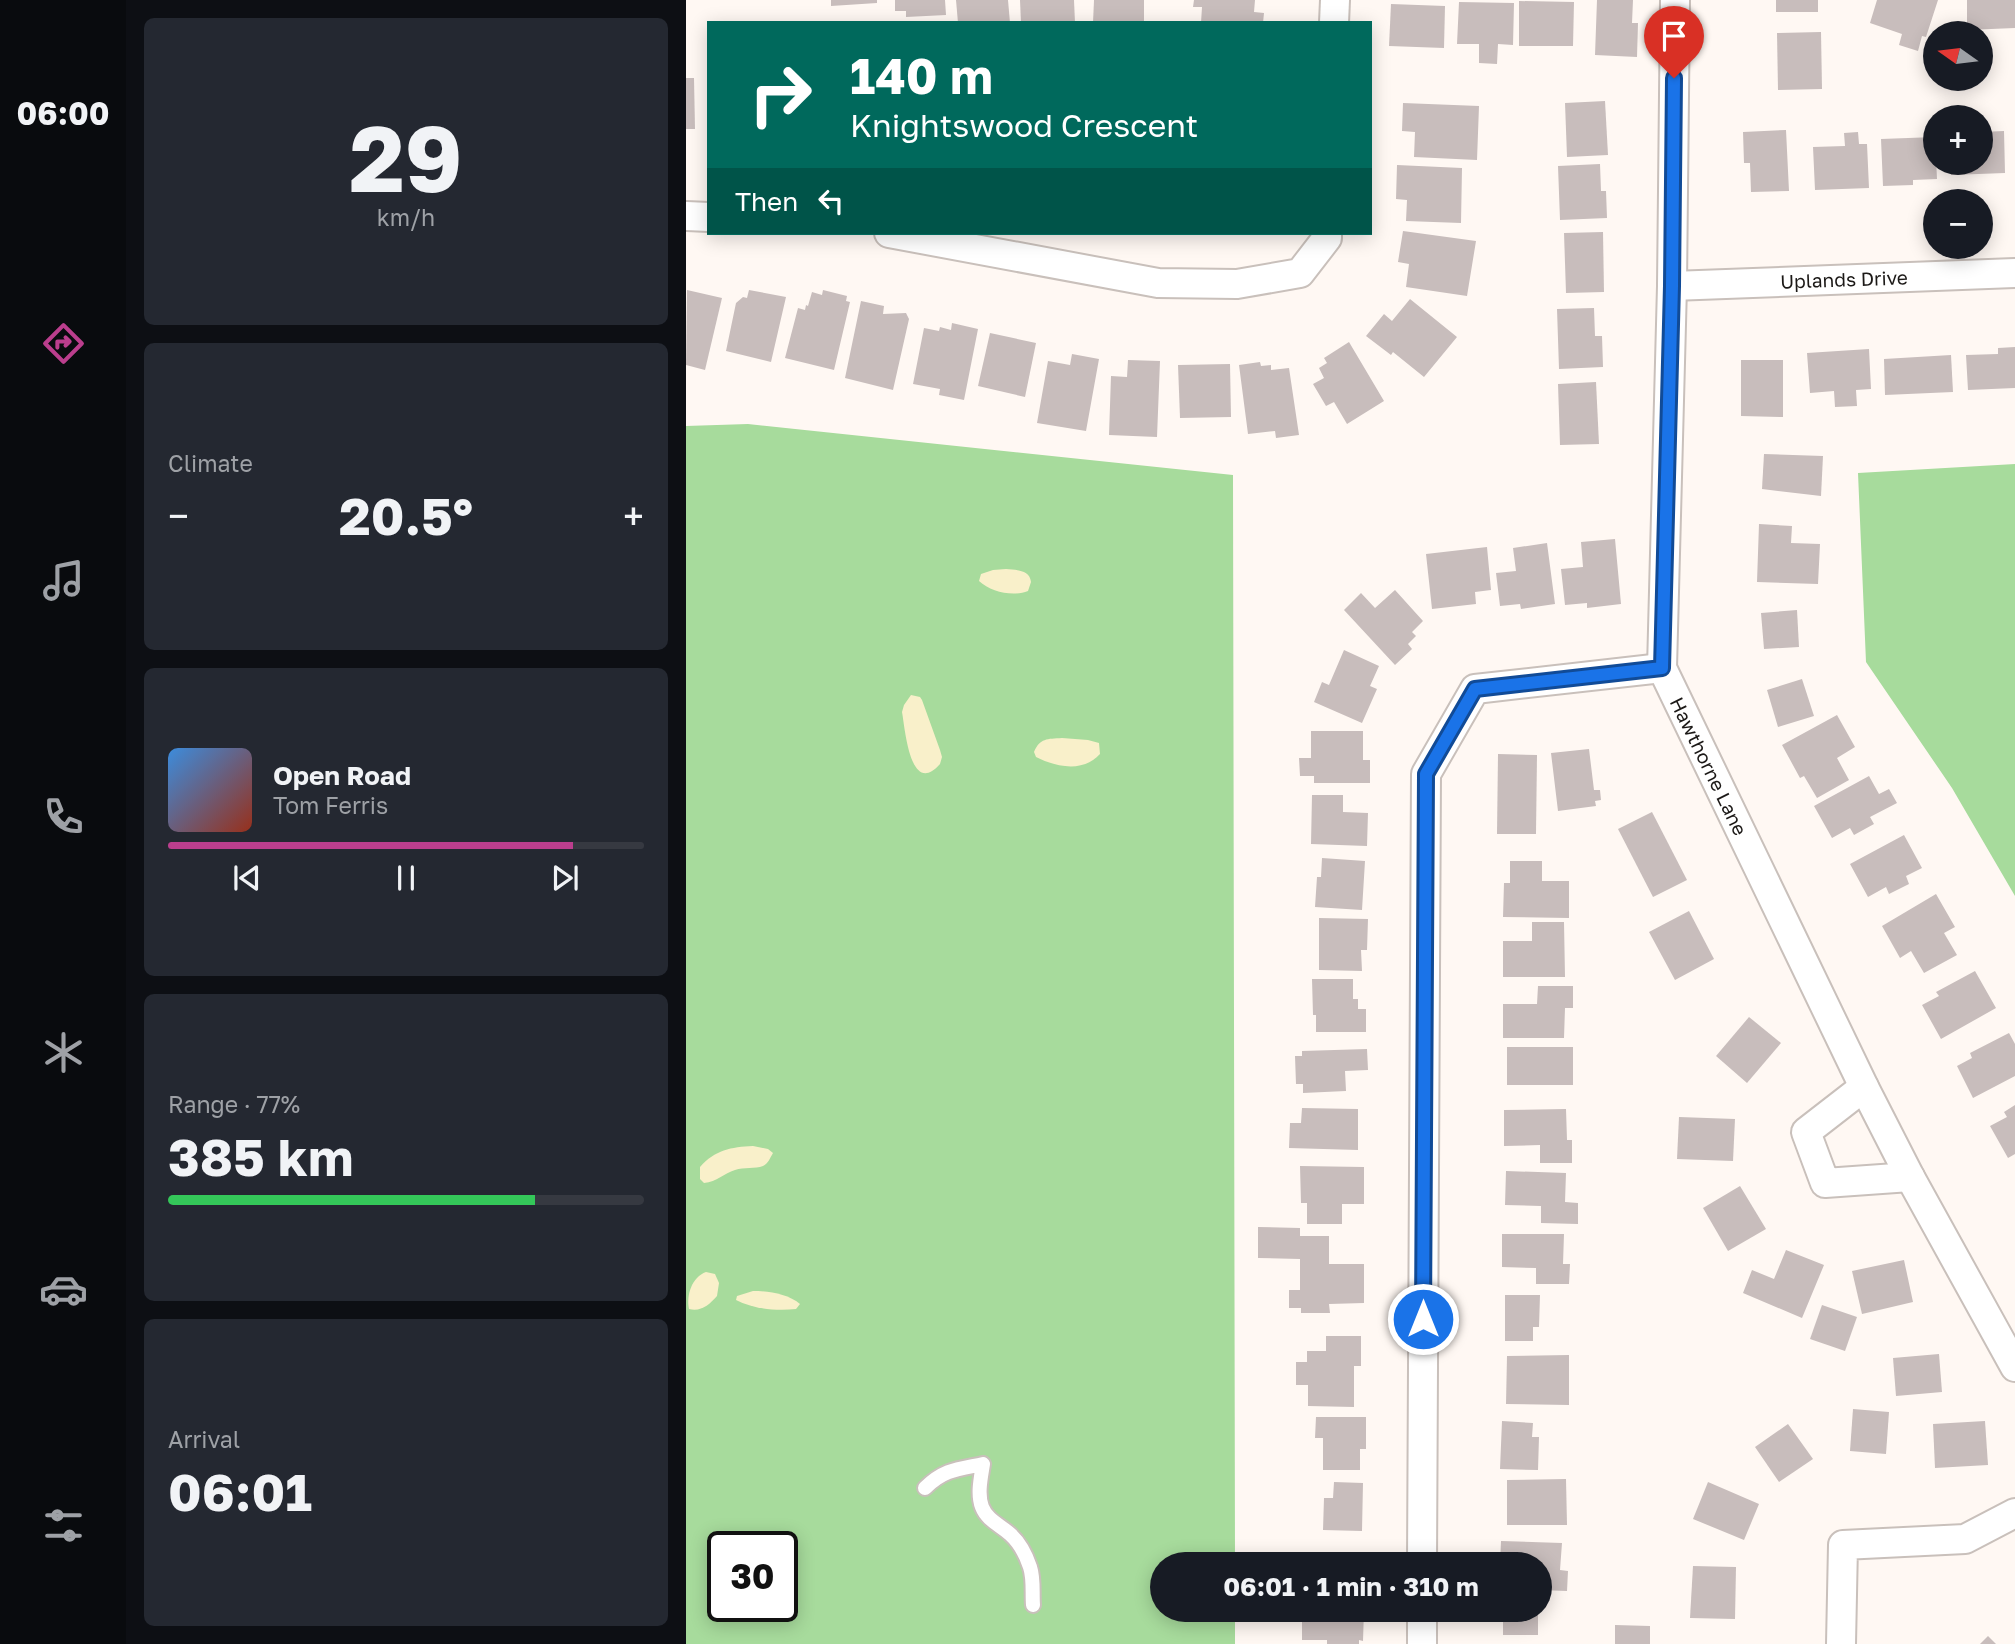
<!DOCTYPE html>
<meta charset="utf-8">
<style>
:root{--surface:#171b24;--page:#242831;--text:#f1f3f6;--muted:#9ea1a6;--line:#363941;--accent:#bb3e8d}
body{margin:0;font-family:"Golos Text",sans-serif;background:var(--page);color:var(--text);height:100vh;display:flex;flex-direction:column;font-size:26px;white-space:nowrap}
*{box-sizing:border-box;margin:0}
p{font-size:23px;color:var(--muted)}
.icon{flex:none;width:38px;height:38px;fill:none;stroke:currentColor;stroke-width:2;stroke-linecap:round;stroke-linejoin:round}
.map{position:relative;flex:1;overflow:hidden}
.sheet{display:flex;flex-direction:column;gap:18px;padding:18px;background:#0d0f14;width:560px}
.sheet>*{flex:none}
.hud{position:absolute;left:21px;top:21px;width:665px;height:214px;border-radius:0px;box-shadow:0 4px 18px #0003;background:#00695c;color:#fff;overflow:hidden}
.needle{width:46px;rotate:284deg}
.fabs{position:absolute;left:1237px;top:21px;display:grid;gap:14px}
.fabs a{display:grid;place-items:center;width:70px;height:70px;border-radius:50%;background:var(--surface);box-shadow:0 4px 18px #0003;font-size:35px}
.speed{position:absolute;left:21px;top:1531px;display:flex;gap:14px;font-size:35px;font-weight:700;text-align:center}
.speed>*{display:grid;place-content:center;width:91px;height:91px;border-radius:50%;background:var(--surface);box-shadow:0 4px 18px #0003;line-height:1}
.speed .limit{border:4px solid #111;border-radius:10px;background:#fff;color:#111}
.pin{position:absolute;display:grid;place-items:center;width:60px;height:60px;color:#fff;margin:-72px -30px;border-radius:50% 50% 50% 0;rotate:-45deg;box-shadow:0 0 7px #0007}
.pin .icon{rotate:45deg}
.me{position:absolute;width:77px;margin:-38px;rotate:0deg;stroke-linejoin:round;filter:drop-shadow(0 0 5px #0008)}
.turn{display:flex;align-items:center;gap:24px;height:147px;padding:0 28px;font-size:32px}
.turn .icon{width:91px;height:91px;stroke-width:2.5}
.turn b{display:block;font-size:49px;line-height:60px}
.then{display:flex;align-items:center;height:66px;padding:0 28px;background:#0003;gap:14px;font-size:26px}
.big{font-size:52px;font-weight:700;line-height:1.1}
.sheet .card{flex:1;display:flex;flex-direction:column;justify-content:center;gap:10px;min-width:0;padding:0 24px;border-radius:10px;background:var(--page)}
.sheet .dial{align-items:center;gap:0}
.dial b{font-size:91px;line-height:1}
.song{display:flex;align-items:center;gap:21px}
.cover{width:84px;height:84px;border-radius:10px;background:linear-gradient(135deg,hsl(210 70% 55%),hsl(10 70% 35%))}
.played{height:7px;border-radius:4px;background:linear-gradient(90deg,var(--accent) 85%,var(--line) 85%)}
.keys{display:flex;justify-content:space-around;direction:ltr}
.heat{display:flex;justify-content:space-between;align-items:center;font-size:38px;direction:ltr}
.charge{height:10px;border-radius:5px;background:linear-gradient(90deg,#34c759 77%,var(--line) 0)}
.trip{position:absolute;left:464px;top:1552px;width:402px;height:70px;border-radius:35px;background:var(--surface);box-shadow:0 4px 18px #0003;font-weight:700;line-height:70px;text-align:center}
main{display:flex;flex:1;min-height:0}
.menu{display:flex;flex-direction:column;width:126px;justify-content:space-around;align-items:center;background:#090b0e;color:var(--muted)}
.menu .icon{width:49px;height:49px}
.menu .active{color:var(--accent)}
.menu b{font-size:32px;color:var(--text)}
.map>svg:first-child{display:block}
.green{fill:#a7db9c;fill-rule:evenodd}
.sand{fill:#f9f0ca}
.building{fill:#c8bdbc}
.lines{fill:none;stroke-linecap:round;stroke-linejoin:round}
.service-casing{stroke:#c9c0bb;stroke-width:18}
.minor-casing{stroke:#c9c0bb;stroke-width:32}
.service{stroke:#fff;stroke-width:14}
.minor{stroke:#fff;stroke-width:28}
.route-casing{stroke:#114b97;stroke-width:18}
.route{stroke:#1a73e8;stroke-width:12}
.labels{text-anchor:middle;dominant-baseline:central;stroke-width:6;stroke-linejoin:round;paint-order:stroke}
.street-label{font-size:19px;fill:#1c1917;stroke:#fff}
</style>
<main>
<nav class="menu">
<b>06:00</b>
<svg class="icon active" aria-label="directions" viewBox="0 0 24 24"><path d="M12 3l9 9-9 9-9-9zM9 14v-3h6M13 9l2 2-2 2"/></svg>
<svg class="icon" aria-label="music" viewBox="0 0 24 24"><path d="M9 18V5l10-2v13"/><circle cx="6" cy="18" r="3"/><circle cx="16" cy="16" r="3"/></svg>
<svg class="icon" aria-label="phone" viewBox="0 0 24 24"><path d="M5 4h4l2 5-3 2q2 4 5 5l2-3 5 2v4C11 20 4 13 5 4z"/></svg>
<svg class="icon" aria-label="climate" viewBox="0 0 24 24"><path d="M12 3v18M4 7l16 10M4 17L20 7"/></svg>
<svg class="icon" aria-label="car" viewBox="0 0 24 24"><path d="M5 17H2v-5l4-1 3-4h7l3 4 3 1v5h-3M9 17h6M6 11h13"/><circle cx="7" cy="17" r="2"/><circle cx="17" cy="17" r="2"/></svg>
<svg class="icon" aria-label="filters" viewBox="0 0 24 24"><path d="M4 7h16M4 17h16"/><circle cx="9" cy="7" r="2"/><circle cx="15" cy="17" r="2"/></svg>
</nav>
<section class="sheet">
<div class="card dial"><b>29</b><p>km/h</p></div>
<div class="card"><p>Climate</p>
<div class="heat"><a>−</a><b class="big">20.5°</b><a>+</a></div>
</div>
<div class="card">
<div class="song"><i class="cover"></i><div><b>Open Road</b><p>Tom Ferris</p></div></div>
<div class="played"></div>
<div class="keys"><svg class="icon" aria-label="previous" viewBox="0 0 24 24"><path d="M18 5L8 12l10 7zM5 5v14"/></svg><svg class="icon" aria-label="pause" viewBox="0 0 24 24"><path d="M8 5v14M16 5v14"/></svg><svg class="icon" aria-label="next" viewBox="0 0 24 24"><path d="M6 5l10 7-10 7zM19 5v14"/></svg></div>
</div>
<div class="card"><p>Range · 77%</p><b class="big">385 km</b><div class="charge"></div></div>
<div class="card"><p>Arrival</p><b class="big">06:01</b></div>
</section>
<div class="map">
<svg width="1329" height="1644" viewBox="0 0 1329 1644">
<rect width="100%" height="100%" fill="#fff8f3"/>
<g class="green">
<path d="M62,424L547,475L549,1564H476V1610H549V1644H0V426ZM37,1547H96V1606H37Z"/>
<path d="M1329,464V896L1266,788L1180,662L1172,473Z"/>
</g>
<g class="sand">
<path d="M320,569C331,570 344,570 345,582L342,591C327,597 305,592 293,581L295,574L307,570Z"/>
<path d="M225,695L234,697L236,700L254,750L256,757L254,764C224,798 219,728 216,712L218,705Z"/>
<path d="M376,738L402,740L413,743L414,754C397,773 370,767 350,757L348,752C354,738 361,739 376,738Z"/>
<path d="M67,1146L82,1149L87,1153C84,1158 82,1164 77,1166C69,1169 58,1167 49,1170C38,1173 31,1182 18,1183L14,1179V1167C29,1150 45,1147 67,1146Z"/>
<path d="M20,1272L29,1274L33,1283L31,1296C23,1305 15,1312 3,1309C0,1295 6,1277 20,1272Z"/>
<path d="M67,1291C83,1291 102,1294 114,1304L110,1309C90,1311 67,1309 50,1300L51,1296Z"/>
</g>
<g class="building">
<path d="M145,0H191V3L145,6Z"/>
<path d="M209,0H259L260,15L220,17V11H209Z"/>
<path d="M270,0H322L324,23H272Z"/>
<path d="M334,0H388L389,23H335Z"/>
<path d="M408,0H458V23H407Z"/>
<path d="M508,0H569L568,12L578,13L577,23H515L516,7H507Z"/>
<path d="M911,0H947L946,23H952L951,57L909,55Z"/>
<rect x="1090" y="0" width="42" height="12"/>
<path d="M1191,0H1252L1240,37L1236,36L1232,51L1213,45L1216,34L1184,23Z"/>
<path d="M1281,0H1329V28L1281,30Z"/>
<path d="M833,1L888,2L887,46H833Z"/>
<path d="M773,2L828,3L827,45L812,44L811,64L793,63V44H771Z"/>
<path d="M705,4L759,6L758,48L703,46Z"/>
<path d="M1135,32L1136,89L1092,90L1091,33Z"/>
<path d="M0,78H8L9,129H0Z"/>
<path d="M919,101L922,155L881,157L879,103Z"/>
<path d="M717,103L793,106L791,160L728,157L729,132L716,131Z"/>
<path d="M1100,130L1103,191L1065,192L1064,163H1058L1057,132Z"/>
<path d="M1318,131L1319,173L1265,175L1264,163H1295V132Z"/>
<path d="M1172,132L1173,144H1181L1183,188L1129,190L1127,147L1159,146L1158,133Z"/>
<path d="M1249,137L1251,179L1227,180V185L1197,186L1195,139Z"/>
<path d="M914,164L915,191H920L921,218L874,220L872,166Z"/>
<path d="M711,165L776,168L775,223L720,221L721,200L710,199Z"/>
<path d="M717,231L790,241L781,296L720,287L723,264L712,262Z"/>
<path d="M917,232L918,292L880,293L878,233Z"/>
<path d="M1,290L36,298L19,370L0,365Z"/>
<path d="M63,290L100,297L85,362L40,351L50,303L57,297L61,298Z"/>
<path d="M137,290L161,296L160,301L164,302L148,370L99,358L112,308L119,310L120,305L122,306L126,292L136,295Z"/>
<path d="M724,299L771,337L738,377L707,352L705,355L680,336L698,314L706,321Z"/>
<path d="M175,301L198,306L197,314L220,313L223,319L207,390L159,378Z"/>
<path d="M908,308L909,336H916L917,367L873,369L871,309Z"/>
<path d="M266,323L292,329L278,400L253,395L254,389L227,384L238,328L253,331L254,327L265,330Z"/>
<path d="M304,333L350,343L339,397L292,386Z"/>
<path d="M663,342L698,401L661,424L648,402L640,406L627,384L638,378L633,368L641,363L638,358Z"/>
<path d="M1329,347V388L1282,390L1280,355L1312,354V348Z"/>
<path d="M1183,349L1185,389L1170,390L1171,406L1149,407L1148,391L1124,393L1121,353Z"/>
<path d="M386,354L413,359L400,431L351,423L362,361L384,365Z"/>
<path d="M1265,355L1267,392L1199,395L1198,359Z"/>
<path d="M442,360L474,361L471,437L423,435L425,376L441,377Z"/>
<path d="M1055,360H1097V417L1055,416Z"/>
<path d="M574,362L575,366L585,365V370L603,368L613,435L590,438L589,431L562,434L553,365Z"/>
<path d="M544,364L545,417L494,418L492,365Z"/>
<path d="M910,382L913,444L874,445L872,384Z"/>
<path d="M1078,454L1137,456L1135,496L1076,489Z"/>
<path d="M1073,524L1106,526L1105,543L1134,544L1132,584L1071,582Z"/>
<path d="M929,539L935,604L901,608V603L879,605L875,569L897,567L895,542Z"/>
<path d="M861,543L869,604L835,609L834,604L814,606L810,573L830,571L827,548Z"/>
<path d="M801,547L805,590L789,592L790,604L746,609L740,554Z"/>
<path d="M709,590L737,621L726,632L730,636L722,644L726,649L709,665L658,610L675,593L689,608Z"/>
<path d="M1111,610L1113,647L1078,649L1075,613Z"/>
<path d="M658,650L693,666L684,686L691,689L676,723L628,702L636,682L643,685Z"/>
<path d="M1116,679L1128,716L1092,727L1081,690Z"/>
<path d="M1151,715L1169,747L1151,758L1163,780L1131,798L1118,776L1114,778L1096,745Z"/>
<path d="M625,731H677V760H684V783H628V776H614L613,758H625Z"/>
<path d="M903,749L908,790H914L915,800L909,801L910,806L872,811L865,753Z"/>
<path d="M812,754L851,755L850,834H811Z"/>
<path d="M1183,776L1193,794L1203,789L1211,803L1184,817L1188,824L1168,835L1164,828L1146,838L1128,806Z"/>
<path d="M626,795H657V812L682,813L681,846L625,844Z"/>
<path d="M966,812L1001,880L967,897L932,829Z"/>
<path d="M1218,835L1236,868L1220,876L1223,884L1203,894L1200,887L1182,897L1164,864Z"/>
<path d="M636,858L679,861L676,910L629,907L631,877H635Z"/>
<path d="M824,861H856V881H883V918L817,917L818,883H824Z"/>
<path d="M1250,894L1269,927L1258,933L1271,955L1238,973L1225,951L1214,958L1196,926Z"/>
<path d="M1003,911L1028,959L989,980L963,932Z"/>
<path d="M633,918L682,919L681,950H675L676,971L633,970Z"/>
<path d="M846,922H878L879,977H817V941H846Z"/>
<path d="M1289,971L1310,1008L1255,1039L1236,1005L1253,996L1250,992Z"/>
<path d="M626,979H667V999H672V1009H680V1032H630V1015H627Z"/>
<path d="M852,986H887V1008H879L878,1038H817V1004H851Z"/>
<path d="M1063,1017L1095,1043L1061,1083L1030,1056Z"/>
<path d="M1323,1033L1329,1044V1076L1287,1098L1271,1066L1286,1058L1284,1053Z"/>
<rect x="821" y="1047" width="66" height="38"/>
<path d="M681,1049L682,1070L659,1071L660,1091L617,1093V1084H610L609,1056H616V1051Z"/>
<path d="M1329,1105V1154L1322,1158L1304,1126L1321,1117L1318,1112Z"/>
<path d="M616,1108L672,1109V1150L603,1148L604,1123H615Z"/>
<path d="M880,1109L881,1140H886V1163H854V1145L818,1146V1110Z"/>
<path d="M993,1117L1049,1119L1047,1161L991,1159Z"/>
<path d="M614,1166L678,1167V1204H656V1224H621V1203H615Z"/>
<path d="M820,1171L880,1173L879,1202L892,1203V1224L855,1223V1206L819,1205Z"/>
<path d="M1054,1186L1080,1229L1042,1251L1017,1208Z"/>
<path d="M572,1227L614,1228V1236H643V1264H678V1303L643,1304L644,1313H615V1308H603V1290H614V1259L572,1258Z"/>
<path d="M816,1234H878L877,1264H884L883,1284H850V1268L816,1267Z"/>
<path d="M1100,1250L1138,1265L1116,1318L1057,1293L1066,1270L1088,1279Z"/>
<path d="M1218,1260L1227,1302L1176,1314L1166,1271Z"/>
<path d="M819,1295H854L853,1327H847V1341H819Z"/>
<path d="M1136,1305L1171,1317L1159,1351L1124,1339Z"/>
<path d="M640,1336H675V1366H668V1407L622,1406V1385H610V1362H621V1351H640Z"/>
<path d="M1253,1354L1256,1392L1210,1396L1207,1358Z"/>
<path d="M883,1355V1405L820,1404L821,1356Z"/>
<path d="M1167,1409L1203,1412L1200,1454L1164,1451Z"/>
<path d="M630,1417H680V1449H674V1470H637V1438H629Z"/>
<path d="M816,1421L847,1423L846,1437H853L852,1470L814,1469Z"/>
<path d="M1299,1421L1302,1465L1249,1468L1247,1424Z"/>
<path d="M1102,1424L1127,1459L1093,1482L1069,1447Z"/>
<path d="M880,1479L881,1525H821V1480Z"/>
<path d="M648,1482L677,1483L676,1531L637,1530L638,1498H647Z"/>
<path d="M1022,1482L1073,1504L1058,1540L1007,1519Z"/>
<path d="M815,1541L876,1543L874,1570L882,1571L881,1591L854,1590V1564H814Z"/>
<rect x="608" y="1556" width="66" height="8"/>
<path d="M1007,1566L1050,1567L1049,1619L1004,1618Z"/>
<path d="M616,1610H678L677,1641L673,1640V1644H641V1640H616Z"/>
<rect x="817" y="1610" width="35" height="25"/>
<path d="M929,1625L964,1626V1644H929Z"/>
<path d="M1302,1636L1310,1644H1294Z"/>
</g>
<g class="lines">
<g class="service-casing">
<path id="service" d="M239,1488C258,1469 273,1469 297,1464C295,1477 291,1494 296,1507C301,1520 314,1525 324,1534C333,1542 340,1555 344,1567C348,1579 346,1593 347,1605"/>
</g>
<g class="minor-casing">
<g id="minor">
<path d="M989,0L986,286L976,668L1178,1087L1224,1177L1329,1367"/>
<path d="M648,23L649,0"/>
<path d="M0,216L23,217"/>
<path d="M203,233L472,283L551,284L614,273L641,238V233"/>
<path d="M986,286L1329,273"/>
<path d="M1178,1087L1120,1132L1139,1183L1224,1177"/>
<path d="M736,1564L740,774L789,689L976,668"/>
<path d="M736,1644V1610"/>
<path d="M1155,1644L1157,1545L1279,1539L1329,1513"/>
</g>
</g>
<use href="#service" class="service"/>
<use href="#minor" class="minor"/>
</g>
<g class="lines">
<g class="route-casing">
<path id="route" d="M737,1319L740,774L789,689L976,668L986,286L988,78"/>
</g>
<use href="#route" class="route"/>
</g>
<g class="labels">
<g class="street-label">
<text transform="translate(1158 279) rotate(-2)">Uplands Drive</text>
<text transform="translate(1023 766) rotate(64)">Hawthorne Lane</text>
</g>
</g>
</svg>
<div class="fabs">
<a><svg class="needle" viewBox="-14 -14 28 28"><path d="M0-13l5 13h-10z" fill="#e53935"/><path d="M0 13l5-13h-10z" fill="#9ea1a6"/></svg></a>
<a>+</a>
<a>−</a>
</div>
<div class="speed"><div class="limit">30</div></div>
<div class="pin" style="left:988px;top:78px;background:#d93025"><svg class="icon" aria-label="arrive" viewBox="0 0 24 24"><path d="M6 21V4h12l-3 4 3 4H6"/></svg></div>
<svg class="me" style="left:737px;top:1319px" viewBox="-20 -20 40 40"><circle r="17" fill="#1a73e8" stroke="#fff" stroke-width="3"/><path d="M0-11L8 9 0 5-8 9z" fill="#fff"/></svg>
<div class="trip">06:01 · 1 min · 310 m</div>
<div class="hud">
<div class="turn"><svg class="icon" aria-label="right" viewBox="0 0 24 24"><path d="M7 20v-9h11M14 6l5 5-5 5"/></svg><div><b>140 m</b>Knightswood Crescent</div></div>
<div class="then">Then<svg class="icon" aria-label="left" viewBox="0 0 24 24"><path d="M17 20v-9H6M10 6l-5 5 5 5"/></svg></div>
</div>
</div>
</main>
